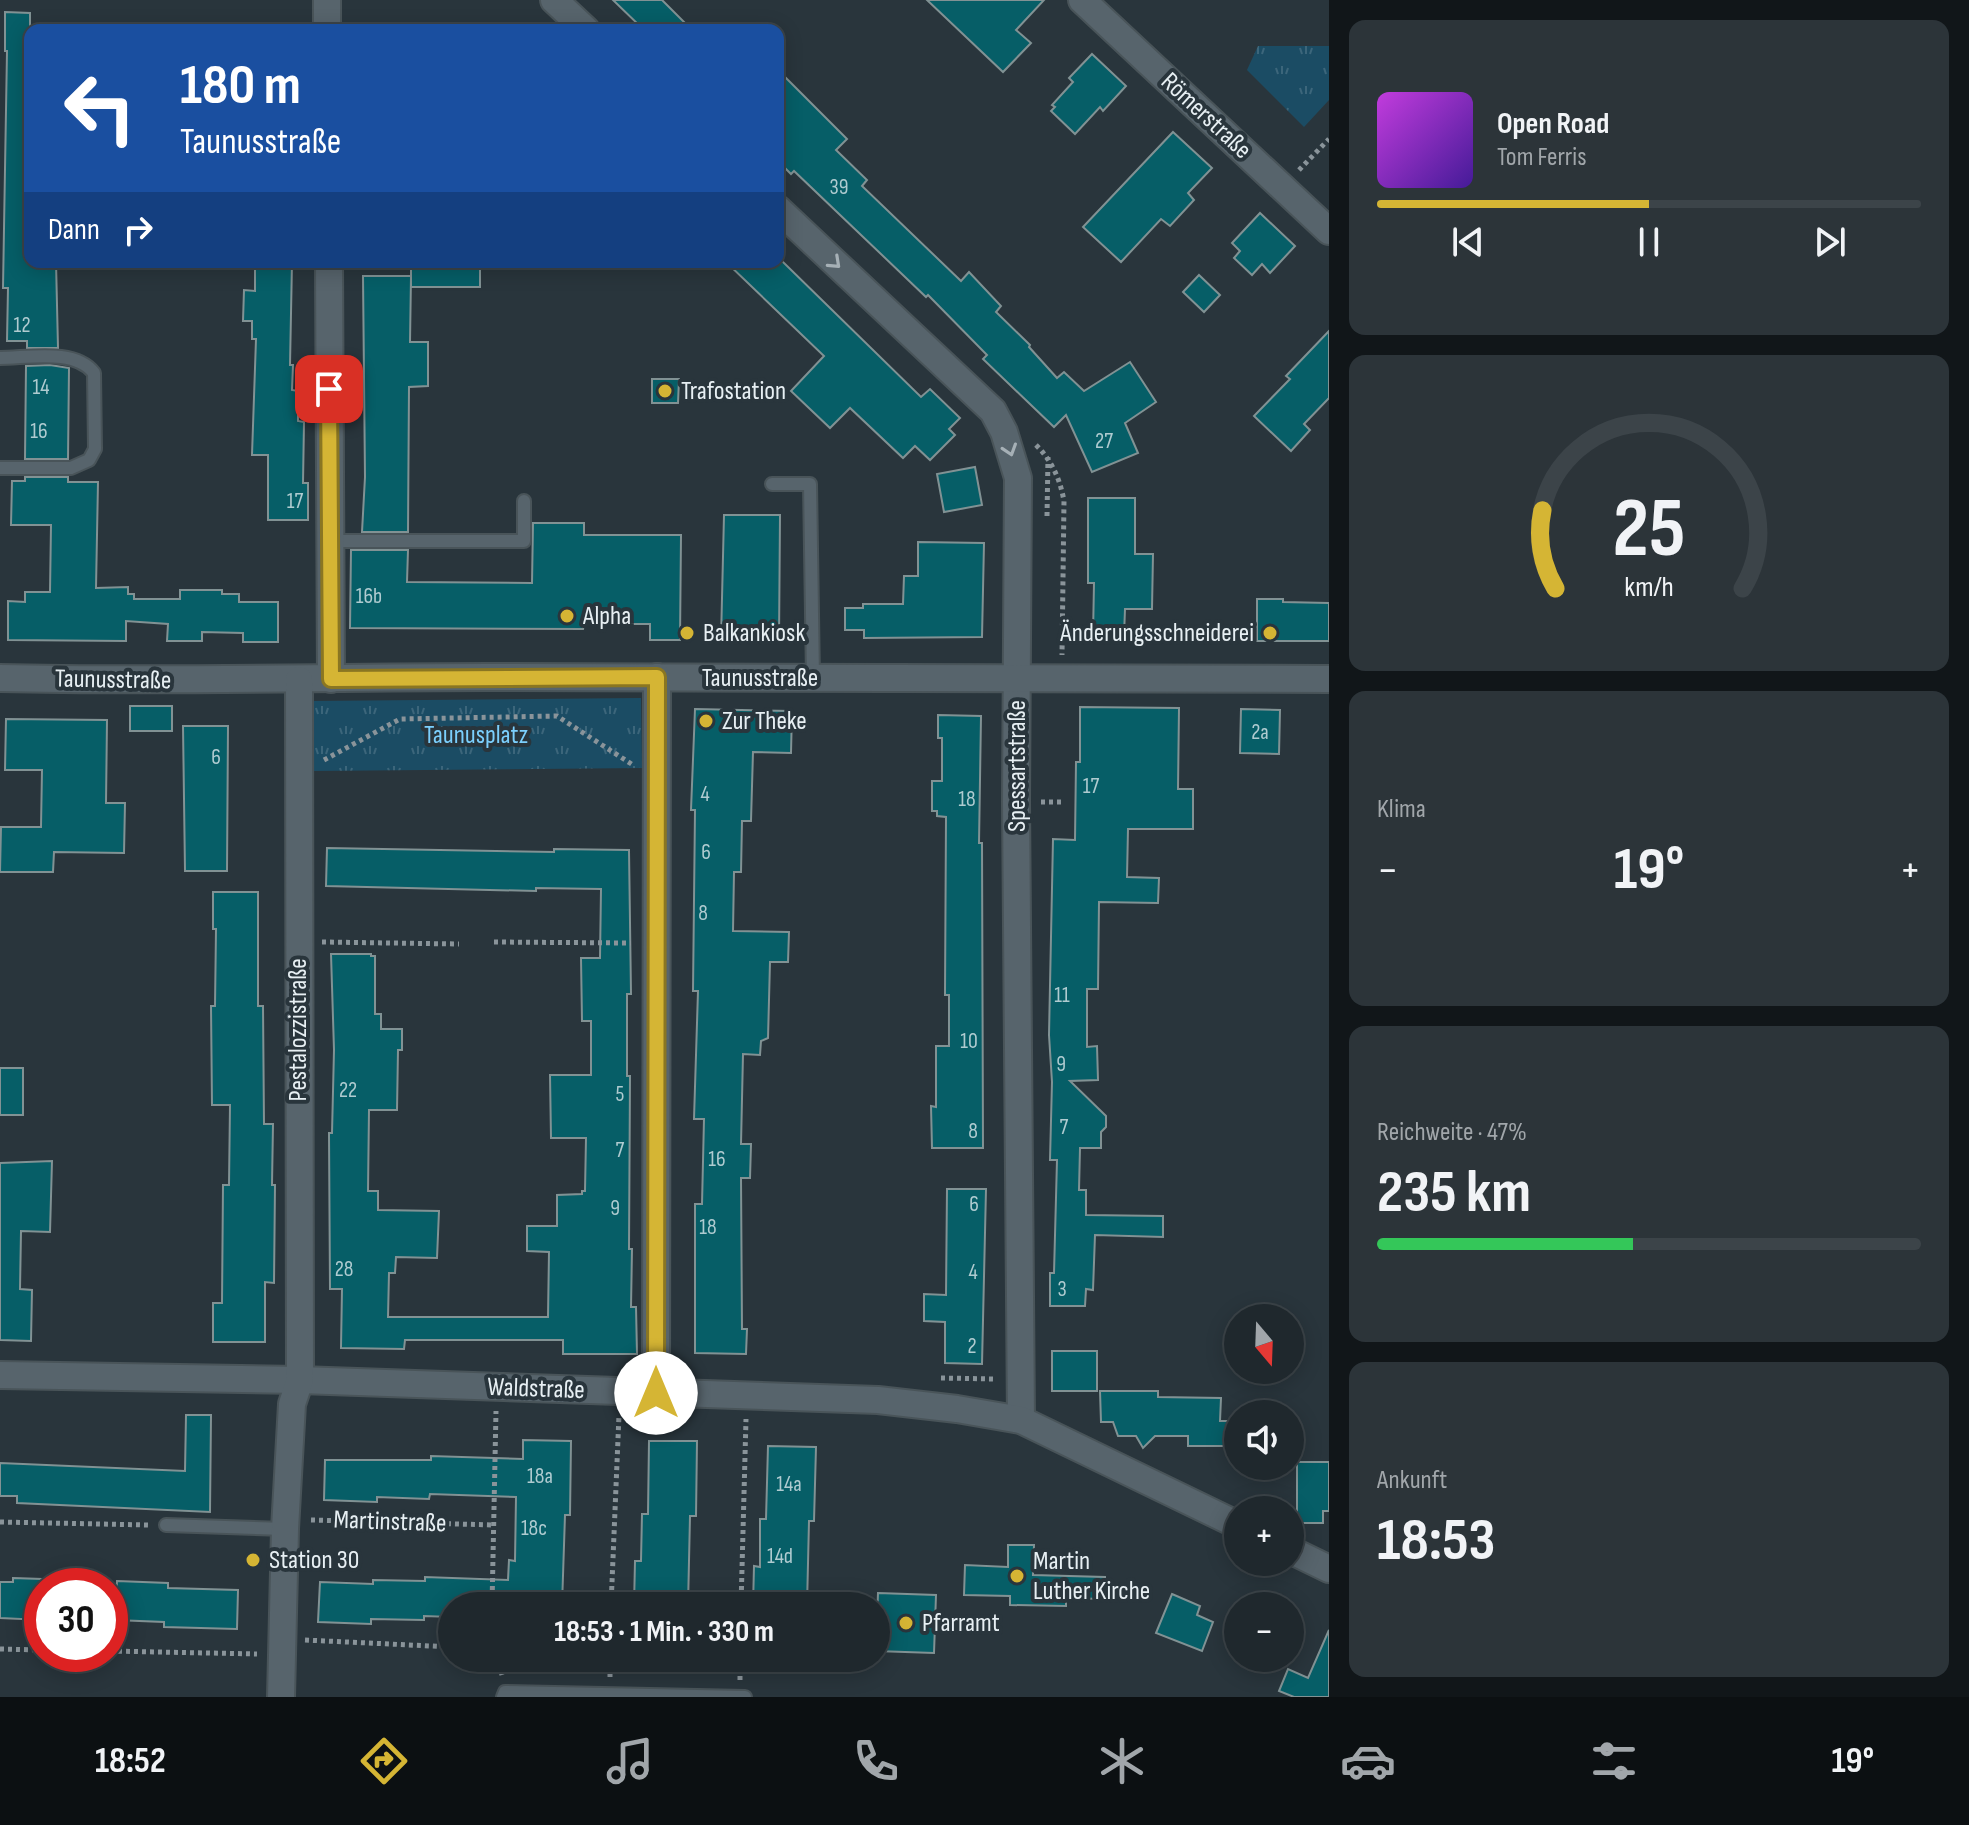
<!DOCTYPE html>
<html lang="de">
<meta charset="utf-8">
<style>
:root{--surface:#1f282d;--page:#2c3439;--text:#f1f3f6;--muted:#a1a6aa;--line:#3c4449;--accent:#d5b534}
body{margin:0;font-family:"Sofia Sans Condensed",sans-serif;background:var(--page);color:var(--text);height:100vh;display:flex;flex-direction:column;font-size:30px;white-space:nowrap}
*{box-sizing:border-box;margin:0}
p{font-size:26px;color:var(--muted)}
.icon{flex:none;width:44px;height:44px;fill:none;stroke:currentColor;stroke-width:2;stroke-linecap:round;stroke-linejoin:round}
.map{position:relative;flex:1;overflow:hidden}
.sheet{display:flex;flex-direction:column;gap:20px;padding:20px;background:#111619;width:640px}
.sheet>*{flex:none}
.top-card{position:absolute;left:24px;top:24px;width:760px;height:244px;border-radius:16px;box-shadow:0 4px 20px #0003,0 0 0 2px var(--line);background:#1a4fa0;color:#fff;overflow:hidden}
.needle{width:52px;rotate:161deg}
.buttons{position:absolute;left:1224px;top:1304px;display:grid;gap:16px}
.buttons a{display:grid;place-items:center;width:80px;height:80px;border-radius:50%;background:var(--surface);box-shadow:0 4px 20px #0003,0 0 0 2px var(--line);font-size:40px}
.speed{position:absolute;left:24px;top:1568px;display:flex;gap:16px;font-size:40px;font-weight:700;text-align:center}
.speed>*{display:grid;place-content:center;width:104px;height:104px;border-radius:50%;background:var(--surface);box-shadow:0 4px 20px #0003,0 0 0 2px var(--line);line-height:1}
.speed .limit{border:12px solid #d22;background:#fff;color:#111}
.pin{position:absolute;display:grid;place-items:center;width:68px;height:68px;color:#fff;margin:-34px;border-radius:16px;box-shadow:0 4px 12px #0006}
.me{position:absolute;width:88px;margin:-44px;rotate:0deg;stroke-linejoin:round;filter:drop-shadow(0 0 6px #0008)}
.turn{display:flex;align-items:center;gap:28px;height:168px;padding:0 24px;font-size:36px}
.turn .icon{width:104px;height:104px;stroke-width:2.5}
.turn b{display:block;font-size:56px;line-height:68px}
.then{display:flex;align-items:center;height:76px;padding:0 24px;background:#0003;gap:16px;font-size:30px}
.big{font-size:60px;font-weight:700;line-height:1.1}
.sheet .card{flex:1;display:flex;flex-direction:column;justify-content:center;gap:12px;min-width:0;padding:0 28px;border-radius:16px;background:var(--page)}
.sheet .dial{align-items:center;gap:0}
.dial svg{height:208px;overflow:visible;fill:none;stroke:var(--line);stroke-width:7;stroke-linecap:round;text-anchor:middle}
.dial text{fill:var(--text);stroke:none}
.song{display:flex;align-items:center;gap:24px}
.cover{width:96px;height:96px;border-radius:12px;background:linear-gradient(135deg,hsl(290 70% 55%),hsl(260 70% 35%))}
.played{height:8px;border-radius:4px;background:linear-gradient(90deg,var(--accent) 50%,var(--line) 50%)}
.keys{display:flex;justify-content:space-around;direction:ltr}
.heat{display:flex;justify-content:space-between;align-items:center;font-size:44px;direction:ltr}
.charge{height:12px;border-radius:6px;background:linear-gradient(90deg,#34c759 47%,var(--line) 0)}
.trip{position:absolute;left:438px;top:1592px;width:452px;height:80px;border-radius:40px;background:var(--surface);box-shadow:0 4px 20px #0003,0 0 0 2px var(--line);font-weight:700;line-height:80px;text-align:center}
.dock{display:flex;height:128px;justify-content:space-around;align-items:center;background:#0c1012;color:var(--muted)}
.dock .icon{width:56px;height:56px}
.dock .active{color:var(--accent)}
.dock b{font-size:36px;color:var(--text)}
main{display:flex;flex:1;min-height:0}
.map>svg:first-child{display:block}
.park{fill:url(#park-tufts)}
.building{fill:#065e67;stroke:#819294;stroke-width:2}
.lines{fill:none;stroke-linecap:round;stroke-linejoin:round}
.lane-casing{stroke:#495459;stroke-width:16}
.street-casing{stroke:#495459;stroke-width:30}
.path{stroke:#8a949a;stroke-width:5;stroke-dasharray:4 4;stroke-linecap:butt}
.lane{stroke:#57646c;stroke-width:12}
.street{stroke:#57646c;stroke-width:26}
.oneway{stroke:#a6b0b6}
.route-casing{stroke:#8a7622;stroke-width:20}
.route{stroke:#d5b534;stroke-width:14}
.poi-dot{fill:#d5b534;stroke:#29353c;stroke-width:3}
.labels{text-anchor:middle;dominant-baseline:central;stroke-width:8;stroke-linejoin:round;paint-order:stroke}
.number-label{font-size:22px;fill:#afcbd0}
.street-label{font-size:26px;fill:#e7eff3;stroke:#29353c}
.poi-label{font-size:26px;fill:#e7eff3;stroke:#29353c;text-anchor:start}
.park-label{font-size:26px;fill:#7bcffd;stroke:#29353c}
</style>
<main>
<div class="map">
<svg width="1329" height="1697" viewBox="0 0 1329 1697">
<defs>
<pattern id="park-tufts" width="24" height="20" patternUnits="userSpaceOnUse" patternTransform="scale(2)"><rect width="24" height="20" fill="#1b4c64"/><path d="M3 7l-1-3M5 7V3M7 7l1-3M15 17l-1-3M17 17v-4M19 17l1-3" fill="none" stroke="#3c667b"/></pattern>
</defs>
<rect width="100%" height="100%" fill="#29353c"/>
<g class="park">
<path d="M1258,46H1329V100L1304,127L1247,70Z"/>
<path d="M641,698L642,768L311,771L310,701Z"/>
</g>
<g class="building">
<path d="M613,0H662L692,30H644Z"/>
<path d="M927,0H1044L1016,30L1031,43L1003,72Z"/>
<path d="M5,12L30,13V262H56L58,348H27V341H7L8,288H3L7,51H5Z"/>
<path d="M1092,54L1126,86L1103,111L1100,107L1075,134L1051,111L1055,107L1052,105L1073,82L1069,78Z"/>
<path d="M778,70L847,139L836,150L867,180L862,186L961,281L969,272L1001,306L996,312L1030,345L1029,347L1057,378L1064,372L1084,391L1130,362L1156,402L1125,423L1138,453L1092,472L1066,415L1054,427L983,359L987,355L928,295L926,297L794,171L791,174L778,161Z"/>
<path d="M1173,132L1212,168L1188,193L1194,200L1170,226L1161,219L1121,262L1083,227Z"/>
<path d="M1260,213L1295,246L1270,273L1262,264L1252,275L1234,258L1240,251L1232,243Z"/>
<path d="M255,262H292L290,365H293L292,390L298,391V421L304,422L303,483H308V520H268V455H252L256,339H252V321H243L244,290L255,291Z"/>
<rect x="411" y="262" width="69" height="25"/>
<path d="M726,262H783L921,397L930,389L960,418L949,429L955,435L930,460L915,446L903,458L850,408L830,428L791,391L824,356Z"/>
<path d="M1199,275L1220,295L1204,312L1183,292Z"/>
<path d="M363,276H411L410,342H428V386L409,387L408,532H362L365,477Z"/>
<path d="M1329,331V398L1304,424L1310,430L1291,451L1254,416L1290,379L1286,376Z"/>
<path d="M50,365L69,368L68,459H25L26,366Z"/>
<path d="M652,379H679L678,403H652Z"/>
<path d="M975,467L982,505L944,512L937,474Z"/>
<path d="M25,477H68V482H98L96,588L128,587V594H134V599H180V590H222V594H239V602H278V642H243V633L202,632V641H167L168,624L126,621V641L8,640V601L25,602V592H50L51,525H11L12,481H25Z"/>
<path d="M1088,498H1135V554H1153L1152,609H1125L1124,636H1093L1094,583H1088Z"/>
<path d="M724,515H780L779,641L721,640Z"/>
<path d="M533,523H584V535H681L680,640H650V624H584L583,629L350,628L351,550H408L407,582L532,583Z"/>
<path d="M918,542L984,543L982,637L864,638V630H845V608H863V604H903L904,576H918Z"/>
<path d="M1257,599H1283V602L1329,603V641H1257Z"/>
<rect x="130" y="706" width="42" height="25"/>
<path d="M1080,707L1179,708L1178,789H1193V829H1128L1127,877L1159,878L1158,903L1099,902L1098,989H1087V1047L1097,1046L1098,1080L1070,1081L1106,1116V1127L1101,1132V1148H1080L1079,1190H1086V1215L1163,1216V1237L1095,1235L1093,1290L1086,1289L1085,1306H1050V1273H1054L1057,1160H1050L1052,1082L1049,1035L1053,839L1075,840L1076,762H1080Z"/>
<path d="M695,709L792,711L791,753L753,752L751,821H742L741,872H734L733,931L789,932L788,962H770L768,1038L761,1041L760,1055L743,1054L741,1144H751L750,1178H741L742,1329H747L746,1354L695,1353V1204H702L704,1119H694L698,991H693L695,810H691Z"/>
<path d="M1241,709L1280,710L1279,754L1240,753Z"/>
<path d="M938,715L981,716L979,843H982L983,1148H932L931,1106L936,1107V1046H949V995H945L946,817L937,816V811H932V781H942V738H938Z"/>
<path d="M6,719L107,720L106,803H125L124,853L54,852L53,872H0L1,827H41L42,770H5Z"/>
<path d="M183,726H228L227,871H185Z"/>
<path d="M327,848L554,852V849L629,850L631,994H627V1076H630L629,1249H632L631,1307H636L637,1354H563V1340H405L404,1349L341,1348L342,1289H330L329,1133H332L334,1050L331,954H371V956H375V1014H381V1029H402V1050H398L397,1110H369L368,1191H378V1210L439,1211L437,1258L396,1257L395,1273H389L388,1317H548L549,1252L527,1251V1226H557V1195L582,1194V1191H585L586,1138H551L550,1075H591V1021H582L581,958H600L601,889L536,888V891L326,886Z"/>
<path d="M213,892H258V1006H263L264,1124H273L272,1185H275L274,1283L265,1282V1342H213V1303H222L223,1185H229L230,1105H212L211,1006H215L216,929H213Z"/>
<rect x="0" y="1068" width="23" height="47"/>
<path d="M52,1161L50,1232L21,1231L20,1289L32,1290L31,1341L0,1340V1163Z"/>
<path d="M947,1189H986L982,1364L945,1363V1322L924,1321V1294L946,1295Z"/>
<rect x="1052" y="1351" width="45" height="40"/>
<path d="M1100,1391H1158V1397L1221,1398L1220,1421H1238V1446H1188V1436H1155L1143,1448L1136,1436H1118L1113,1422H1101Z"/>
<path d="M186,1415H211L210,1512L17,1503V1496H0V1463L185,1471Z"/>
<path d="M523,1440L571,1441L570,1515H565L562,1606H452V1617L424,1616V1620L371,1619V1624L318,1622L320,1582L373,1584V1580L425,1581V1577L508,1580L509,1560L515,1561L516,1497L430,1494L429,1499L377,1497V1502L324,1500L325,1460H431V1456L523,1459Z"/>
<path d="M649,1441H697L696,1516H690L688,1606H634L635,1561H641L642,1514H648Z"/>
<path d="M768,1446L816,1447L814,1521H809L807,1606H753L754,1566L760,1567V1519H766Z"/>
<path d="M1297,1462H1329V1511H1323V1523H1297Z"/>
<path d="M1008,1545H1034L1033,1575L1105,1577L1104,1599L1066,1598V1606L1010,1605V1596L964,1595L965,1565L1008,1567Z"/>
<path d="M13,1578L42,1579V1620L0,1618V1582H13Z"/>
<path d="M117,1581L168,1583V1588L238,1590L237,1629L164,1627V1622L115,1620Z"/>
<path d="M878,1593L936,1595L934,1653L876,1651Z"/>
<path d="M1172,1594L1200,1606L1197,1615L1213,1622L1202,1651L1156,1633Z"/>
<path d="M1329,1630V1697H1294L1279,1691L1288,1669L1308,1678Z"/>
</g>
<g class="lines">
<g class="lane-casing">
<g id="lane">
<path d="M0,358C28,358 75,348 94,373L95,449L89,460L71,468H0"/>
<path d="M772,484H810L813,678"/>
<path d="M330,541H524V501"/>
<path d="M166,1525L285,1529"/>
<path d="M503,1697L505,1692L745,1697"/>
</g>
</g>
<g class="street-casing">
<g id="street">
<path d="M327,0V30"/>
<path d="M554,0L586,30"/>
<path d="M1082,0L1329,231"/>
<path d="M778,209L993,411L1004,432L1018,478L1016,802L1021,1420"/>
<path d="M329,262L331,679"/>
<path d="M0,678C163,682 325,677 488,677C768,677 1048,680 1329,679"/>
<path d="M0,1375L300,1380L878,1400L957,1409L1021,1420L1238,1525"/>
<path d="M656,1393L657,677"/>
<path d="M1290,1550L1329,1569"/>
<path d="M281,1697L285,1529L292,1404L300,1380L299,680"/>
</g>
</g>
<g class="path">
<path d="M1299,170L1329,139"/>
<path d="M1036,445C1052,461 1060,479 1064,501L1062,655"/>
<path d="M1047,516L1048,457"/>
<path d="M324,760L400,719L557,716L633,765"/>
<path d="M1041,802H1061"/>
<path d="M322,942L459,944"/>
<path d="M494,942L631,943"/>
<path d="M941,1378L995,1379"/>
<path d="M311,1520L494,1525"/>
<path d="M0,1522L149,1525"/>
<path d="M492,1606L496,1411"/>
<path d="M611,1606L619,1415"/>
<path d="M741,1606L746,1419"/>
<path d="M305,1640L452,1647"/>
<path d="M0,1649L42,1650"/>
<path d="M110,1651L257,1654"/>
<path d="M497,1658L502,1675"/>
<path d="M610,1677V1658"/>
<path d="M740,1680V1658"/>
</g>
<use href="#lane" class="lane"/>
<use href="#street" class="street"/>
</g>
<defs><path id="oneway-chevron" d="M-2-3.5L2.5 0L-2 3.5" fill="none" stroke-width="1.6" stroke-linecap="round" stroke-linejoin="round" transform="scale(2)"/></defs>
<g class="oneway">
<use href="#oneway-chevron" transform="translate(835 263) rotate(43)"/>
<use href="#oneway-chevron" transform="translate(1010 450) rotate(72)"/>
</g>
<g class="lines">
<g class="route-casing">
<path id="route" d="M329,389L331,679L657,677L656,1393"/>
</g>
<use href="#route" class="route"/>
</g>
<g class="poi-dot">
<circle cx="665" cy="391" r="8"/>
<circle cx="567" cy="616" r="8"/>
<circle cx="687" cy="633" r="8"/>
<circle cx="1270" cy="633" r="8"/>
<circle cx="706" cy="721" r="8"/>
<circle cx="253" cy="1560" r="8"/>
<circle cx="1017" cy="1576" r="8"/>
<circle cx="906" cy="1623" r="8"/>
</g>
<g class="labels">
<g class="number-label">
<text x="839" y="187">39</text>
<text x="22" y="325">12</text>
<text x="41" y="387">14</text>
<text x="39" y="431">16</text>
<text x="1104" y="441">27</text>
<text x="295" y="501">17</text>
<text x="369" y="596">16b</text>
<text x="1260" y="732">2a</text>
<text x="216" y="757">6</text>
<text x="1091" y="786">17</text>
<text x="705" y="794">4</text>
<text x="967" y="799">18</text>
<text x="706" y="852">6</text>
<text x="703" y="913">8</text>
<text x="1062" y="995">11</text>
<text x="969" y="1041">10</text>
<text x="1061" y="1064">9</text>
<text x="348" y="1090">22</text>
<text x="620" y="1094">5</text>
<text x="1064" y="1127">7</text>
<text x="973" y="1131">8</text>
<text x="620" y="1150">7</text>
<text x="717" y="1159">16</text>
<text x="974" y="1204">6</text>
<text x="615" y="1208">9</text>
<text x="708" y="1227">18</text>
<text x="344" y="1269">28</text>
<text x="973" y="1272">4</text>
<text x="1062" y="1289">3</text>
<text x="972" y="1346">2</text>
<text x="540" y="1476">18a</text>
<text x="789" y="1484">14a</text>
<text x="534" y="1528">18c</text>
<text x="780" y="1556">14d</text>
</g>
<g class="street-label">
<text transform="translate(1206 116) rotate(43)">Römerstraße</text>
<text x="760" y="678">Taunusstraße</text>
<text transform="translate(113 680) rotate(1)">Taunusstraße</text>
<text transform="translate(1017 766) rotate(-90)">Spessartstraße</text>
<text transform="translate(298 1030) rotate(-90)">Pestalozzistraße</text>
<text transform="translate(536 1389) rotate(2)">Waldstraße</text>
<text transform="translate(390 1522) rotate(2)">Martinstraße</text>
</g>
<g class="poi-label">
<text x="681" y="391">Trafostation</text>
<text x="583" y="616">Alpha</text>
<text x="703" y="633">Balkankiosk</text>
<text x="1254" y="633" text-anchor="end">Änderungsschneiderei</text>
<text x="722" y="721">Zur Theke</text>
<text x="269" y="1560">Station 30</text>
<text x="1033" y="1561">Martin<tspan x="1033" dy="30">Luther Kirche</tspan></text>
<text x="922" y="1623">Pfarramt</text>
</g>
<g class="park-label">
<text x="476" y="735">Taunusplatz</text>
</g>
</g>
</svg>
<div class="buttons">
<a><svg class="needle" viewBox="-14 -14 28 28"><path d="M0-13l5 13h-10z" fill="#e53935"/><path d="M0 13l5-13h-10z" fill="#a1a6aa"/></svg></a>
<a><svg class="icon" aria-label="sound" viewBox="0 0 24 24"><path d="M4 9h4l5-4v14l-5-4H4zM17 9q2 3 0 6"/></svg></a>
<a>+</a>
<a>−</a>
</div>
<div class="speed"><div class="limit">30</div></div>
<div class="pin" style="left:329px;top:389px;background:#d93025"><svg class="icon" aria-label="arrive" viewBox="0 0 24 24"><path d="M6 21V4h12l-3 4 3 4H6"/></svg></div>
<svg class="me" style="left:656px;top:1393px" viewBox="-20 -20 40 40"><circle r="19" fill="#fff"/><path d="M0-13L10 11 0 6-10 11z" fill="#d5b534"/></svg>
<div class="trip">18:53 · 1 Min. · 330 m</div>
<div class="top-card">
<div class="turn"><svg class="icon" aria-label="left" viewBox="0 0 24 24"><path d="M17 20v-9H6M10 6l-5 5 5 5"/></svg><div><b>180 m</b>Taunusstraße</div></div>
<div class="then">Dann<svg class="icon" aria-label="right" viewBox="0 0 24 24"><path d="M7 20v-9h11M14 6l5 5-5 5"/></svg></div>
</div>
</div>
<section class="sheet">
<div class="card">
<div class="song"><i class="cover"></i><div><b>Open Road</b><p>Tom Ferris</p></div></div>
<div class="played"></div>
<div class="keys"><svg class="icon" aria-label="previous" viewBox="0 0 24 24"><path d="M18 5L8 12l10 7zM5 5v14"/></svg><svg class="icon" aria-label="pause" viewBox="0 0 24 24"><path d="M8 5v14M16 5v14"/></svg><svg class="icon" aria-label="next" viewBox="0 0 24 24"><path d="M6 5l10 7-10 7zM19 5v14"/></svg></div>
</div>
<div class="card dial"><svg viewBox="0 0 100 80">
<path d="M14 69A42 42 0 1 1 86 69"/>
<path d="M14 69A42 42 0 0 1 9 39" stroke="#d5b534"/>
<text x="50" y="56" font-size="32" font-weight="700">25</text>
<text x="50" y="72" font-size="11">km/h</text>
</svg></div>
<div class="card"><p>Klima</p>
<div class="heat"><a>−</a><b class="big">19°</b><a>+</a></div>
</div>
<div class="card"><p>Reichweite · 47%</p><b class="big">235 km</b><div class="charge"></div></div>
<div class="card"><p>Ankunft</p><b class="big">18:53</b></div>
</section>
</main>
<nav class="dock">
<b>18:52</b>
<svg class="icon active" aria-label="directions" viewBox="0 0 24 24"><path d="M12 3l9 9-9 9-9-9zM9 14v-3h6M13 9l2 2-2 2"/></svg>
<svg class="icon" aria-label="music" viewBox="0 0 24 24"><path d="M9 18V5l10-2v13"/><circle cx="6" cy="18" r="3"/><circle cx="16" cy="16" r="3"/></svg>
<svg class="icon" aria-label="phone" viewBox="0 0 24 24"><path d="M5 4h4l2 5-3 2q2 4 5 5l2-3 5 2v4C11 20 4 13 5 4z"/></svg>
<svg class="icon" aria-label="climate" viewBox="0 0 24 24"><path d="M12 3v18M4 7l16 10M4 17L20 7"/></svg>
<svg class="icon" aria-label="car" viewBox="0 0 24 24"><path d="M5 17H2v-5l4-1 3-4h7l3 4 3 1v5h-3M9 17h6M6 11h13"/><circle cx="7" cy="17" r="2"/><circle cx="17" cy="17" r="2"/></svg>
<svg class="icon" aria-label="filters" viewBox="0 0 24 24"><path d="M4 7h16M4 17h16"/><circle cx="9" cy="7" r="2"/><circle cx="15" cy="17" r="2"/></svg>
<b>19°</b>
</nav>
